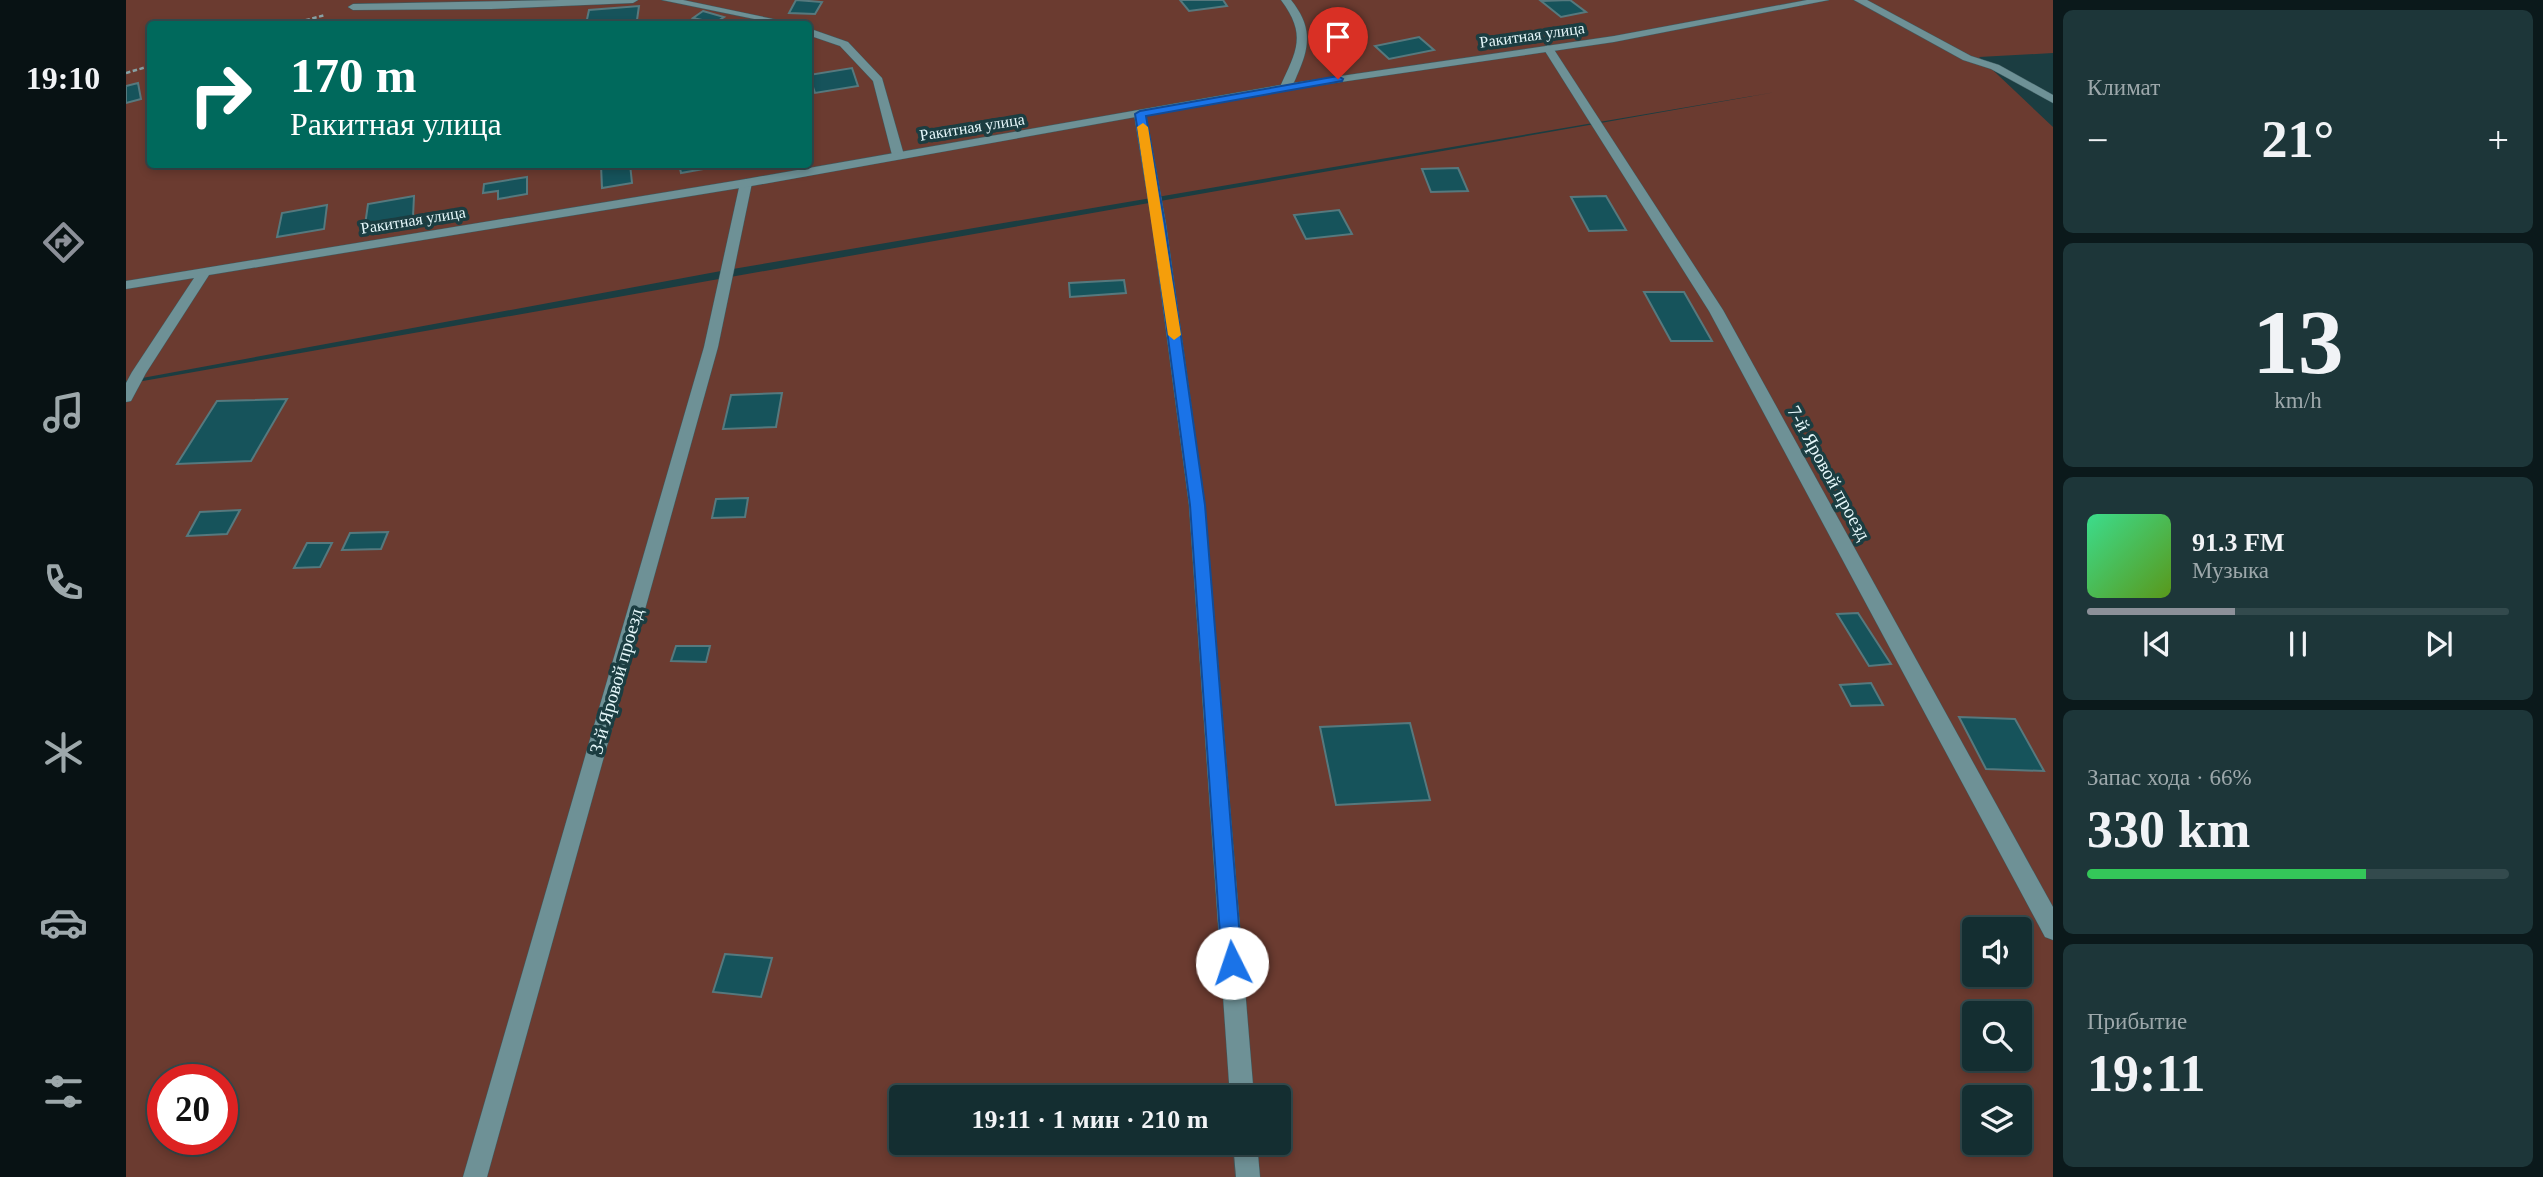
<!DOCTYPE html>
<html lang="ru">
<meta charset="utf-8">
<style>
:root{--surface:#142e31;--page:#1d3639;--text:#f1f3f6;--muted:#9da8ab;--line:#334a4d;--accent:#8c9099}
body{margin:0;font-family:Georgia,serif;background:var(--page);color:var(--text);height:100vh;display:flex;flex-direction:column;font-size:26px;white-space:nowrap}
*{box-sizing:border-box;margin:0}
p{font-size:23px;color:var(--muted)}
.icon{flex:none;width:38px;height:38px;fill:none;stroke:currentColor;stroke-width:2;stroke-linecap:round;stroke-linejoin:round}
.map{position:relative;flex:1;overflow:hidden}
.panel{display:flex;flex-direction:column;gap:10px;padding:10px;background:#0b191b;width:490px}
.panel>*{flex:none}
.hud{position:absolute;left:21px;top:21px;width:665px;height:147px;border-radius:7px;box-shadow:0 4px 10px #0003,0 0 0 2px var(--line);background:#00695c;color:#fff;overflow:hidden}
.tools{position:absolute;left:1836px;top:917px;display:grid;gap:14px}
.tools a{display:grid;place-items:center;width:70px;height:70px;border-radius:7px;background:var(--surface);box-shadow:0 4px 10px #0003,0 0 0 2px var(--line);font-size:35px}
.speed{position:absolute;left:21px;top:1064px;display:flex;gap:14px;font-size:35px;font-weight:700;text-align:center}
.speed>*{display:grid;place-content:center;width:91px;height:91px;border-radius:50%;background:var(--surface);box-shadow:0 4px 10px #0003,0 0 0 2px var(--line);line-height:1}
.speed .limit{border:10px solid #d22;background:#fff;color:#111}
.pin{position:absolute;display:grid;place-items:center;width:60px;height:60px;color:#fff;margin:-72px -30px;border-radius:50% 50% 50% 0;rotate:-45deg;box-shadow:0 0 7px #0007}
.pin .icon{rotate:45deg}
.me{position:absolute;width:77px;margin:-38px;rotate:356deg;stroke-linejoin:round;filter:drop-shadow(0 0 5px #0008)}
.turn{display:flex;align-items:center;gap:24px;height:147px;padding:0 28px;font-size:32px}
.turn .icon{width:91px;height:91px;stroke-width:2.5}
.turn b{display:block;font-size:49px;line-height:60px}
.big{font-size:52px;font-weight:800;line-height:1.1}
.panel .widget{flex:1;display:flex;flex-direction:column;justify-content:center;gap:10px;min-width:0;padding:0 24px;border-radius:10px;background:var(--page)}
.panel .dial{align-items:center;gap:0}
.dial b{font-size:91px;line-height:1}
.song{display:flex;align-items:center;gap:21px}
.cover{width:84px;height:84px;border-radius:10px;background:linear-gradient(135deg,hsl(150 70% 55%),hsl(90 70% 35%))}
.played{height:7px;border-radius:4px;background:linear-gradient(90deg,var(--accent) 35%,var(--line) 35%)}
.keys{display:flex;justify-content:space-around;direction:ltr}
.heat{display:flex;justify-content:space-between;align-items:center;font-size:38px;direction:ltr}
.charge{height:10px;border-radius:5px;background:linear-gradient(90deg,#34c759 66%,var(--line) 0)}
.trip{position:absolute;left:763px;top:1085px;width:402px;height:70px;border-radius:7px;background:var(--surface);box-shadow:0 4px 10px #0003,0 0 0 2px var(--line);font-weight:800;line-height:70px;text-align:center}
main{display:flex;flex:1;min-height:0}
.menu{display:flex;flex-direction:column;width:126px;justify-content:space-around;align-items:center;background:#081214;color:var(--muted)}
.menu .icon{width:49px;height:49px}
.menu .active{color:var(--accent)}
.menu b{font-size:32px;color:var(--text)}
.map>svg:first-child{display:block}
.green{fill:#6b3b30;fill-rule:evenodd}
.building{fill:#16535b;stroke:#56797e;stroke-width:2}
.lines{fill:none;stroke-linecap:round;stroke-linejoin:round}
.service-casing{stroke:#3c5a5f;stroke-width:1}
.minor-casing{stroke:#3c5a5f;stroke-width:1}
.path{stroke:#87a1a4;stroke-width:2.5;stroke-dasharray:4.5 2.5;stroke-linecap:butt}
.service{fill:#6e9196;fill-rule:evenodd}
.minor{fill:#6e9196;fill-rule:evenodd}
.route{fill:#1a73e8;stroke:#114b97;stroke-width:2}
.slow{fill:#f59e0b}
.labels{text-anchor:middle;dominant-baseline:central;stroke-width:7;stroke-linejoin:round;paint-order:stroke}
.far-street-label{font-size:16px;fill:#e5f7fa;stroke:#1b3d41}
.street-label{font-size:19px;fill:#e5f7fa;stroke:#1b3d41}
</style>
<main>
<nav class="menu">
<b>19:10</b>
<svg class="icon active" aria-label="directions" viewBox="0 0 24 24"><path d="M12 3l9 9-9 9-9-9zM9 14v-3h6M13 9l2 2-2 2"/></svg>
<svg class="icon" aria-label="music" viewBox="0 0 24 24"><path d="M9 18V5l10-2v13"/><circle cx="6" cy="18" r="3"/><circle cx="16" cy="16" r="3"/></svg>
<svg class="icon" aria-label="phone" viewBox="0 0 24 24"><path d="M5 4h4l2 5-3 2q2 4 5 5l2-3 5 2v4C11 20 4 13 5 4z"/></svg>
<svg class="icon" aria-label="climate" viewBox="0 0 24 24"><path d="M12 3v18M4 7l16 10M4 17L20 7"/></svg>
<svg class="icon" aria-label="car" viewBox="0 0 24 24"><path d="M5 17H2v-5l4-1 3-4h7l3 4 3 1v5h-3M9 17h6M6 11h13"/><circle cx="7" cy="17" r="2"/><circle cx="17" cy="17" r="2"/></svg>
<svg class="icon" aria-label="filters" viewBox="0 0 24 24"><path d="M4 7h16M4 17h16"/><circle cx="9" cy="7" r="2"/><circle cx="15" cy="17" r="2"/></svg>
</nav>
<div class="map">
<svg width="1927" height="1177" viewBox="0 0 1927 1177">
<rect width="100%" height="100%" fill="#1b3d41"/>
<path class="green" d="M0,0H1927V53L1853,57L1927,127V1177H0V384L1650,92L595,271L0,381ZM24,24H682V164H24ZM1848,929H1894V975H1848ZM1848,1013H1894V1059H1848ZM37,1080H96V1139H37ZM775,1097H1153V1143H775ZM1848,1097H1894V1143H1848Z"/>
<g class="building">
<path d="M670,0L696,2L689,14L663,13Z"/>
<path d="M1054,0H1097L1101,6L1063,11Z"/>
<path d="M1444,0L1460,12L1435,17L1415,1Z"/>
<path d="M513,6L511,20L460,24L463,10Z"/>
<path d="M577,11L598,17L587,24H570L576,20L567,18Z"/>
<path d="M1293,37L1308,50L1263,59L1249,46Z"/>
<path d="M726,68L732,86L689,93L683,75Z"/>
<path d="M12,83L15,99L0,103V86Z"/>
<path d="M504,164L506,183L476,188L475,165Z"/>
<path d="M553,164H589V167L555,173Z"/>
<path d="M1332,168L1342,191L1305,192L1296,169Z"/>
<path d="M401,177V194L372,199V191L357,193L358,184Z"/>
<path d="M288,196L287,217L239,225L242,204Z"/>
<path d="M1480,196L1500,230L1463,231L1445,197Z"/>
<path d="M201,205L198,229L151,237L156,213Z"/>
<path d="M1213,210L1226,234L1180,239L1168,215Z"/>
<path d="M998,280L1000,293L944,297L943,283Z"/>
<path d="M1518,292H1558L1586,341H1545Z"/>
<path d="M656,393L650,427L597,429L605,395Z"/>
<path d="M161,399L125,461L51,464L91,401Z"/>
<path d="M622,498L619,517L586,518L590,499Z"/>
<path d="M114,510L101,534L61,536L74,512Z"/>
<path d="M262,532L255,549L216,550L224,533Z"/>
<path d="M181,543H206L194,567L168,568Z"/>
<path d="M1732,613L1765,664L1743,666L1711,614Z"/>
<path d="M550,646H584L580,662L545,661Z"/>
<path d="M1745,683L1757,705L1725,706L1714,685Z"/>
<path d="M1833,717L1889,719L1918,771L1860,769Z"/>
<path d="M1284,723L1304,800L1210,805L1194,727Z"/>
<path d="M599,954L646,958L635,997L587,992Z"/>
</g>
<g class="lines">
<g class="service-casing">
<g id="service">
<path d="M433,0H512L507,3L365,9L227,10L222,7L227,4Z"/>
<path d="M536,0H557L671,24H652Z"/>
<path d="M1155,0H1165C1185,25 1185,44 1172,73C1169,80 1167,87 1160,90L1154,87C1171,50 1181,35 1155,0Z"/>
<path d="M1728,0H1741L1845,56L1873,65L1927,95V103L1865,69L1837,60Z"/>
<path d="M682,28L722,42L756,78L778,155L776,158L766,155L747,81L714,46L682,35Z"/>
<path d="M1422,45L1427,48L1597,310L1927,907V940L1919,937L1583,311L1417,48Z"/>
<path d="M1014,110L1020,114L1040,224L1079,505L1128,1097H1104L1063,505L1026,224L1008,114Z"/>
<path d="M620,179L626,183L592,347L361,1177H337L578,347L614,183Z"/>
<path d="M1107,1143H1131L1134,1177H1110Z"/>
</g>
</g>
<g class="minor-casing">
<path id="minor" d="M1681,0H1703L1488,42L1160,90L620,187L83,275L20,373L5,401L0,402V383L6,372L68,278L0,289V281L620,179L1160,84L1488,36Z"/>
</g>
<g class="path">
<path d="M166,24L199,15"/>
<path d="M0,73L24,66"/>
</g>
<use href="#service" class="service"/>
<use href="#minor" class="minor"/>
</g>
<path class="route" d="M1212,76L1217,79L1216,81L1020,116L1039,224L1079,505L1116,963L1113,970L1106,973L1099,970L1096,963L1064,505L1027,224L1009,114L1014,111Z"/>
<path class="slow" d="M1017,123L1022,127L1055,335L1048,340L1042,335L1011,127Z"/>
<g class="labels">
<g class="far-street-label">
<text transform="translate(1406 35) rotate(-8)">Ракитная улица</text>
<text transform="translate(846 127) rotate(-9)">Ракитная улица</text>
<text transform="translate(287 220) rotate(-9)">Ракитная улица</text>
</g>
<g class="street-label">
<text transform="translate(1703 473) rotate(61)">7-й Яровой проезд</text>
<text transform="translate(490 681) rotate(-74)">3-й Яровой проезд</text>
</g>
</g>
</svg>
<div class="tools">
<a><svg class="icon" aria-label="sound" viewBox="0 0 24 24"><path d="M4 9h4l5-4v14l-5-4H4zM17 9q2 3 0 6"/></svg></a>
<a><svg class="icon" aria-label="search" viewBox="0 0 24 24"><circle cx="10" cy="10" r="6"/><path d="M15 15l6 6"/></svg></a>
<a><svg class="icon" aria-label="layers" viewBox="0 0 24 24"><path d="M12 4l9 5-9 5-9-5zM3 14l9 5 9-5"/></svg></a>
</div>
<div class="speed"><div class="limit">20</div></div>
<div class="pin" style="left:1212px;top:79px;background:#d93025"><svg class="icon" aria-label="arrive" viewBox="0 0 24 24"><path d="M6 21V4h12l-3 4 3 4H6"/></svg></div>
<svg class="me" style="left:1106px;top:963px" viewBox="-20 -20 40 40"><circle r="19" fill="#fff"/><path d="M0-13L10 11 0 6-10 11z" fill="#1a73e8"/></svg>
<div class="trip">19:11 · 1 мин · 210 m</div>
<div class="hud">
<div class="turn"><svg class="icon" aria-label="right" viewBox="0 0 24 24"><path d="M7 20v-9h11M14 6l5 5-5 5"/></svg><div><b>170 m</b>Ракитная улица</div></div>
</div>
</div>
<section class="panel">
<div class="widget"><p>Климат</p>
<div class="heat"><a>−</a><b class="big">21°</b><a>+</a></div>
</div>
<div class="widget dial"><b>13</b><p>km/h</p></div>
<div class="widget">
<div class="song"><i class="cover"></i><div><b>91.3 FM</b><p>Музыка</p></div></div>
<div class="played"></div>
<div class="keys"><svg class="icon" aria-label="previous" viewBox="0 0 24 24"><path d="M18 5L8 12l10 7zM5 5v14"/></svg><svg class="icon" aria-label="pause" viewBox="0 0 24 24"><path d="M8 5v14M16 5v14"/></svg><svg class="icon" aria-label="next" viewBox="0 0 24 24"><path d="M6 5l10 7-10 7zM19 5v14"/></svg></div>
</div>
<div class="widget"><p>Запас хода · 66%</p><b class="big">330 km</b><div class="charge"></div></div>
<div class="widget"><p>Прибытие</p><b class="big">19:11</b></div>
</section>
</main>
